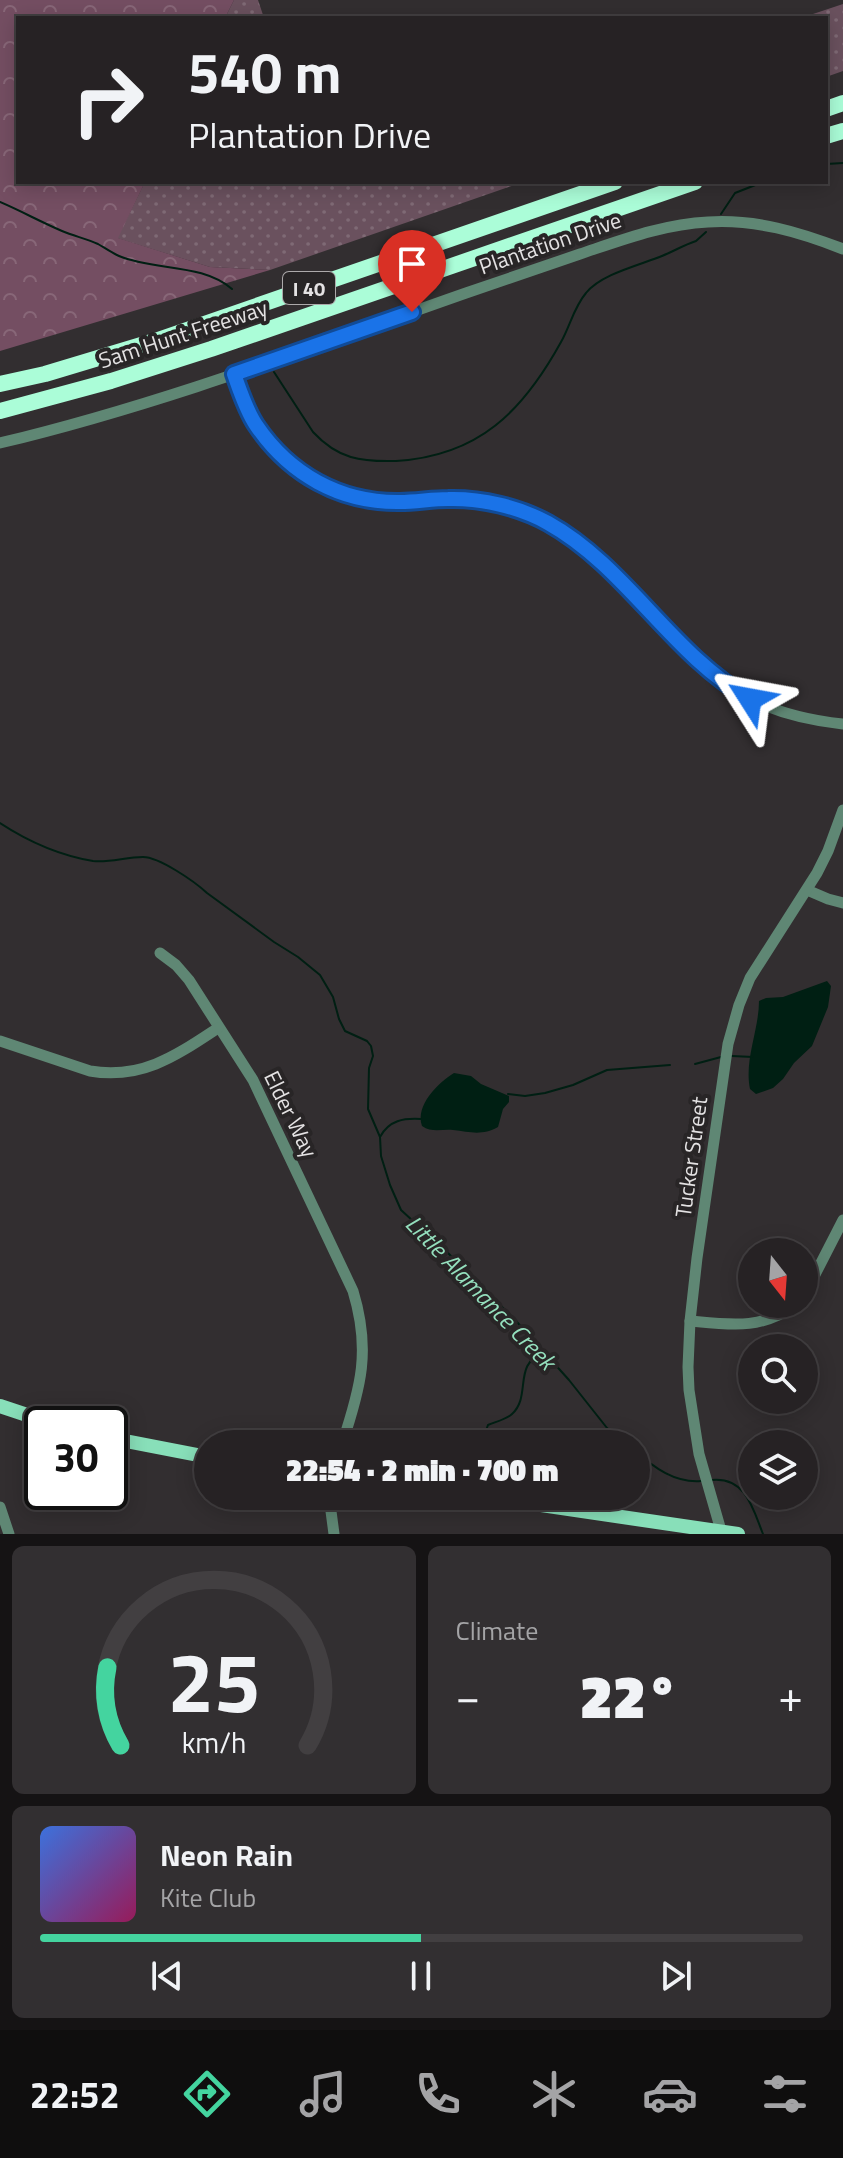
<!DOCTYPE html>
<meta charset="utf-8">
<style>
:root{--surface:#262224;--page:#322f31;--text:#f1f3f6;--muted:#a4a4a6;--line:#423f41;--accent:#44d49f}
body{margin:0;font-family:"Titillium Web",sans-serif;background:var(--page);color:var(--text);height:100vh;display:flex;flex-direction:column;font-size:30px;white-space:nowrap}
*{box-sizing:border-box;margin:0}
p{font-size:26px;color:var(--muted)}
.icon{flex:none;width:44px;height:44px;fill:none;stroke:currentColor;stroke-width:2;stroke-linecap:round;stroke-linejoin:round}
.map{position:relative;height:1534px;overflow:hidden}
.panel{display:flex;flex-direction:column;gap:12px;padding:12px;background:#151314;flex:1}
.panel>*{flex:none}
.guide{position:absolute;left:16px;top:16px;width:812px;height:168px;border-radius:0px;box-shadow:0 4px 20px #0003,0 0 0 2px var(--line);background:#262224;color:var(--text);overflow:hidden}
.needle{width:52px;rotate:163deg}
.buttons{position:absolute;left:738px;top:1238px;display:grid;gap:16px}
.buttons a{display:grid;place-items:center;width:80px;height:80px;border-radius:50%;background:var(--surface);box-shadow:0 4px 20px #0003,0 0 0 2px var(--line);font-size:40px}
.speed{position:absolute;left:24px;top:1406px;display:flex;gap:16px;font-size:40px;font-weight:700;text-align:center}
.speed>*{display:grid;place-content:center;width:104px;height:104px;border-radius:50%;background:var(--surface);box-shadow:0 4px 20px #0003,0 0 0 2px var(--line);line-height:1}
.speed .limit{border:4px solid #111;border-radius:12px;background:#fff;color:#111}
.pin{position:absolute;display:grid;place-items:center;width:68px;height:68px;color:#fff;margin:-82px -34px;border-radius:50% 50% 50% 0;rotate:-45deg;box-shadow:0 0 8px #0007}
.pin .icon{rotate:45deg}
.me{position:absolute;width:88px;margin:-44px;rotate:304deg;stroke-linejoin:round;filter:drop-shadow(0 0 6px #0008)}
.turn{display:flex;align-items:center;gap:28px;height:168px;padding:0 40px;font-size:36px}
.turn .icon{width:104px;height:104px;stroke-width:2.5}
.turn b{display:block;font-size:56px;line-height:68px}
.big{font-size:60px;font-weight:800;line-height:1.1}
.panel .tile{flex:1;display:flex;flex-direction:column;justify-content:center;gap:12px;min-width:0;padding:0 28px;border-radius:12px;background:var(--page)}
.panel .dial{align-items:center;gap:0}
.dial svg{height:208px;overflow:visible;fill:none;stroke:var(--line);stroke-width:7;stroke-linecap:round;text-anchor:middle}
.dial text{fill:var(--text);stroke:none}
.song{display:flex;align-items:center;gap:24px}
.cover{width:96px;height:96px;border-radius:12px;background:linear-gradient(135deg,hsl(220 70% 55%),hsl(330 70% 35%))}
.played{height:8px;border-radius:4px;background:linear-gradient(90deg,var(--accent) 50%,var(--line) 50%)}
.keys{display:flex;justify-content:space-around;direction:ltr}
.heat{display:flex;justify-content:space-between;align-items:center;font-size:44px;direction:ltr}
.panel .tiles{flex:1;display:grid;gap:12px;grid-template-columns:1fr 1fr}
.tile:last-child{grid-column:span 2}
.trip{position:absolute;left:194px;top:1430px;width:456px;height:80px;border-radius:40px;background:var(--surface);box-shadow:0 4px 20px #0003,0 0 0 2px var(--line);font-weight:800;line-height:80px;text-align:center}
.tab-bar{display:flex;height:128px;justify-content:space-around;align-items:center;background:#0f0e0e;color:var(--muted)}
.tab-bar .icon{width:56px;height:56px}
.tab-bar .selected{color:var(--accent)}
.tab-bar b{font-size:36px;color:var(--text)}
.map>svg:first-child{display:block}
.grass{fill:url(#grass-dots)}
.forest{fill:url(#forest-crowns)}
.water{fill:#001f13}
.lines{fill:none;stroke-linecap:round;stroke-linejoin:round}
.stream{stroke:#001f13;stroke-width:2}
.minor{stroke:#5f8774;stroke-width:11}
.major{stroke:#88dfb9;stroke-width:14}
.highway{stroke:#abfdd8;stroke-width:16}
.route-casing{stroke:#114b97;stroke-width:20}
.route{stroke:#1a73e8;stroke-width:14}
.labels{text-anchor:middle;dominant-baseline:central;stroke-width:8;stroke-linejoin:round;paint-order:stroke}
.shield{fill:#282526;stroke:#aca9aa;stroke-width:2}
.shield-label{font-size:20px;font-weight:bold;fill:#e4e2e3}
.street-label{font-size:22px;fill:#e4e2e3;stroke:#282526}
.water-label{font-size:24px;font-style:italic;fill:#94dfbd;stroke:#282526}
</style>
<div class="map">
<svg width="843" height="1534" viewBox="0 0 843 1534">
<defs>
<pattern id="grass-dots" width="8" height="8" patternUnits="userSpaceOnUse" patternTransform="scale(2)"><rect width="8" height="8" fill="#6a515e"/><path d="M2 2h.1M6 6h.1" fill="none" stroke="#7f6a75" stroke-width="1.8" stroke-linecap="round"/></pattern>
<pattern id="forest-crowns" width="20" height="18" patternUnits="userSpaceOnUse" patternTransform="scale(2)"><rect width="20" height="18" fill="#744e62"/><path d="M2 6a3 3 0 1 1 6 0M12 15a3 3 0 1 1 6 0" fill="none" stroke="#886778"/></pattern>
</defs>
<rect width="100%" height="100%" fill="#322e30"/>
<g class="grass">
<path d="M234,0H258L264,18H225Z"/>
<path d="M843,4V71L826,77V18H801Z"/>
<path d="M145,182H523L270,270L210,267L117,238Z"/>
</g>
<path class="forest" d="M0,0H234L225,18H18V182H145L118,238L210,267L270,270L0,351Z"/>
<g class="water">
<path d="M827,981L831,986L828,1007L812,1046L794,1063L783,1079L773,1088L756,1094L750,1089C744,1060 759,1030 759,1001L766,998L783,997Z"/>
<path d="M454,1073L471,1076L481,1084L509,1096V1102L503,1109L498,1127C482,1136 470,1132 453,1130C441,1129 432,1133 422,1126C415,1105 438,1083 454,1073Z"/>
</g>
<g class="lines">
<g class="stream">
<path d="M826,164L843,163"/>
<path d="M0,202C21,211 41,222 62,231C74,236 87,239 98,244C105,248 112,253 119,256C155,271 202,263 232,289"/>
<path d="M721,214L735,193L763,182"/>
<path d="M274,372L313,432C338,459 361,462 396,461C479,456 523,411 561,342C570,326 574,307 586,293C601,274 640,265 662,256C674,251 684,245 696,241L706,232"/>
<path d="M0,823C29,842 58,855 93,861C109,863 126,857 143,857C159,857 194,881 207,893L274,942L298,957L320,975L333,997L339,1019L345,1031L367,1041L371,1046L373,1056L369,1068L368,1109L380,1137L381,1156L390,1185L401,1210L448,1253L516,1321L569,1380L607,1428L628,1444"/>
<path d="M732,1056L753,1057"/>
<path d="M695,1064L721,1057"/>
<path d="M508,1094L525,1096L545,1093L573,1085L607,1070L670,1065"/>
<path d="M380,1137C389,1120 404,1118 421,1119"/>
<path d="M481,1444L488,1425C495,1422 507,1419 512,1414C532,1396 512,1363 544,1353"/>
<path d="M636,1451C654,1468 675,1483 701,1481"/>
<path d="M712,1480C746,1477 753,1509 763,1534"/>
</g>
<g class="minor">
<path d="M234,374C240,391 246,409 256,424C288,473 339,502 398,502C416,502 434,499 452,499C484,499 517,508 545,522C573,535 595,557 616,578C654,616 689,661 734,690C768,711 805,720 843,724"/>
<path d="M0,443C159,405 312,347 466,293C504,280 542,267 580,254C622,240 664,224 708,222C756,219 799,232 843,249"/>
<path d="M807,890L828,899L843,903"/>
<path d="M160,953L176,965L189,980L253,1080L353,1291C371,1350 361,1387 342,1444"/>
<path d="M0,1041L90,1071C142,1080 177,1055 218,1028"/>
<path d="M804,1296L843,1220"/>
<path d="M690,1321C732,1325 761,1330 797,1304"/>
<path d="M329,1496L334,1534"/>
<path d="M0,1507L9,1534"/>
<path d="M722,1534L699,1454L689,1390L688,1367L690,1321L697,1258L728,1044L739,1005L750,978L817,873L828,851L843,810"/>
</g>
<g class="major">
<path d="M0,1406L54,1424"/>
<path d="M110,1438L208,1457"/>
<path d="M479,1496L738,1534"/>
</g>
<g class="highway">
<path d="M826,109L843,103"/>
<path d="M826,136L843,131"/>
<path d="M0,384L45,374L158,340L615,182"/>
<path d="M0,411L111,381L211,349L695,182"/>
</g>
</g>
<g class="lines">
<g class="route-casing">
<path id="route" d="M412,312L234,374C240,391 246,410 256,425C289,474 340,503 400,502C416,502 432,499 448,499C481,498 519,507 548,523C627,567 671,654 750,699"/>
</g>
<use href="#route" class="route"/>
</g>
<g class="labels">
<rect class="shield" x="283" y="272" width="52" height="32" rx="6"/>
<g class="shield-label">
<text x="309" y="288">I 40</text>
</g>
<g class="street-label">
<text transform="translate(550 243) rotate(-19)">Plantation Drive</text>
<text transform="translate(183 334) rotate(-18)">Sam Hunt Freeway</text>
<text transform="translate(291 1114) rotate(64)">Elder Way</text>
<text transform="translate(691 1157) rotate(-82)">Tucker Street</text>
</g>
<g class="water-label">
<text transform="translate(481 1292) rotate(46)">Little Alamance Creek</text>
</g>
</g>
</svg>
<div class="buttons">
<a><svg class="needle" viewBox="-14 -14 28 28"><path d="M0-13l5 13h-10z" fill="#e53935"/><path d="M0 13l5-13h-10z" fill="#a4a4a6"/></svg></a>
<a><svg class="icon" aria-label="search" viewBox="0 0 24 24"><circle cx="10" cy="10" r="6"/><path d="M15 15l6 6"/></svg></a>
<a><svg class="icon" aria-label="layers" viewBox="0 0 24 24"><path d="M12 4l9 5-9 5-9-5zM3 14l9 5 9-5"/></svg></a>
</div>
<div class="speed"><div class="limit">30</div></div>
<div class="pin" style="left:412px;top:312px;background:#d93025"><svg class="icon" aria-label="arrive" viewBox="0 0 24 24"><path d="M6 21V4h12l-3 4 3 4H6"/></svg></div>
<svg class="me" style="left:750px;top:699px" viewBox="-20 -20 40 40"><path d="M0-17L14 15 0 8-14 15z" fill="#1a73e8" stroke="#fff" stroke-width="4"/></svg>
<div class="trip">22:54 · 2 min · 700 m</div>
<div class="guide">
<div class="turn"><svg class="icon" aria-label="right" viewBox="0 0 24 24"><path d="M7 20v-9h11M14 6l5 5-5 5"/></svg><div><b>540 m</b>Plantation Drive</div></div>
</div>
</div>
<section class="panel">
<div class="tiles">
<div class="tile dial"><svg viewBox="0 0 100 80">
<path d="M14 69A42 42 0 1 1 86 69"/>
<path d="M14 69A42 42 0 0 1 9 39" stroke="#44d49f"/>
<text x="50" y="56" font-size="32" font-weight="700">25</text>
<text x="50" y="72" font-size="11">km/h</text>
</svg></div>
<div class="tile"><p>Climate</p>
<div class="heat"><a>−</a><b class="big">22°</b><a>+</a></div>
</div>
<div class="tile">
<div class="song"><i class="cover"></i><div><b>Neon Rain</b><p>Kite Club</p></div></div>
<div class="played"></div>
<div class="keys"><svg class="icon" aria-label="previous" viewBox="0 0 24 24"><path d="M18 5L8 12l10 7zM5 5v14"/></svg><svg class="icon" aria-label="pause" viewBox="0 0 24 24"><path d="M8 5v14M16 5v14"/></svg><svg class="icon" aria-label="next" viewBox="0 0 24 24"><path d="M6 5l10 7-10 7zM19 5v14"/></svg></div>
</div>
</div>
</section>
<nav class="tab-bar">
<b>22:52</b>
<svg class="icon selected" aria-label="directions" viewBox="0 0 24 24"><path d="M12 3l9 9-9 9-9-9zM9 14v-3h6M13 9l2 2-2 2"/></svg>
<svg class="icon" aria-label="music" viewBox="0 0 24 24"><path d="M9 18V5l10-2v13"/><circle cx="6" cy="18" r="3"/><circle cx="16" cy="16" r="3"/></svg>
<svg class="icon" aria-label="phone" viewBox="0 0 24 24"><path d="M5 4h4l2 5-3 2q2 4 5 5l2-3 5 2v4C11 20 4 13 5 4z"/></svg>
<svg class="icon" aria-label="climate" viewBox="0 0 24 24"><path d="M12 3v18M4 7l16 10M4 17L20 7"/></svg>
<svg class="icon" aria-label="car" viewBox="0 0 24 24"><path d="M5 17H2v-5l4-1 3-4h7l3 4 3 1v5h-3M9 17h6M6 11h13"/><circle cx="7" cy="17" r="2"/><circle cx="17" cy="17" r="2"/></svg>
<svg class="icon" aria-label="filters" viewBox="0 0 24 24"><path d="M4 7h16M4 17h16"/><circle cx="9" cy="7" r="2"/><circle cx="15" cy="17" r="2"/></svg>
</nav>
